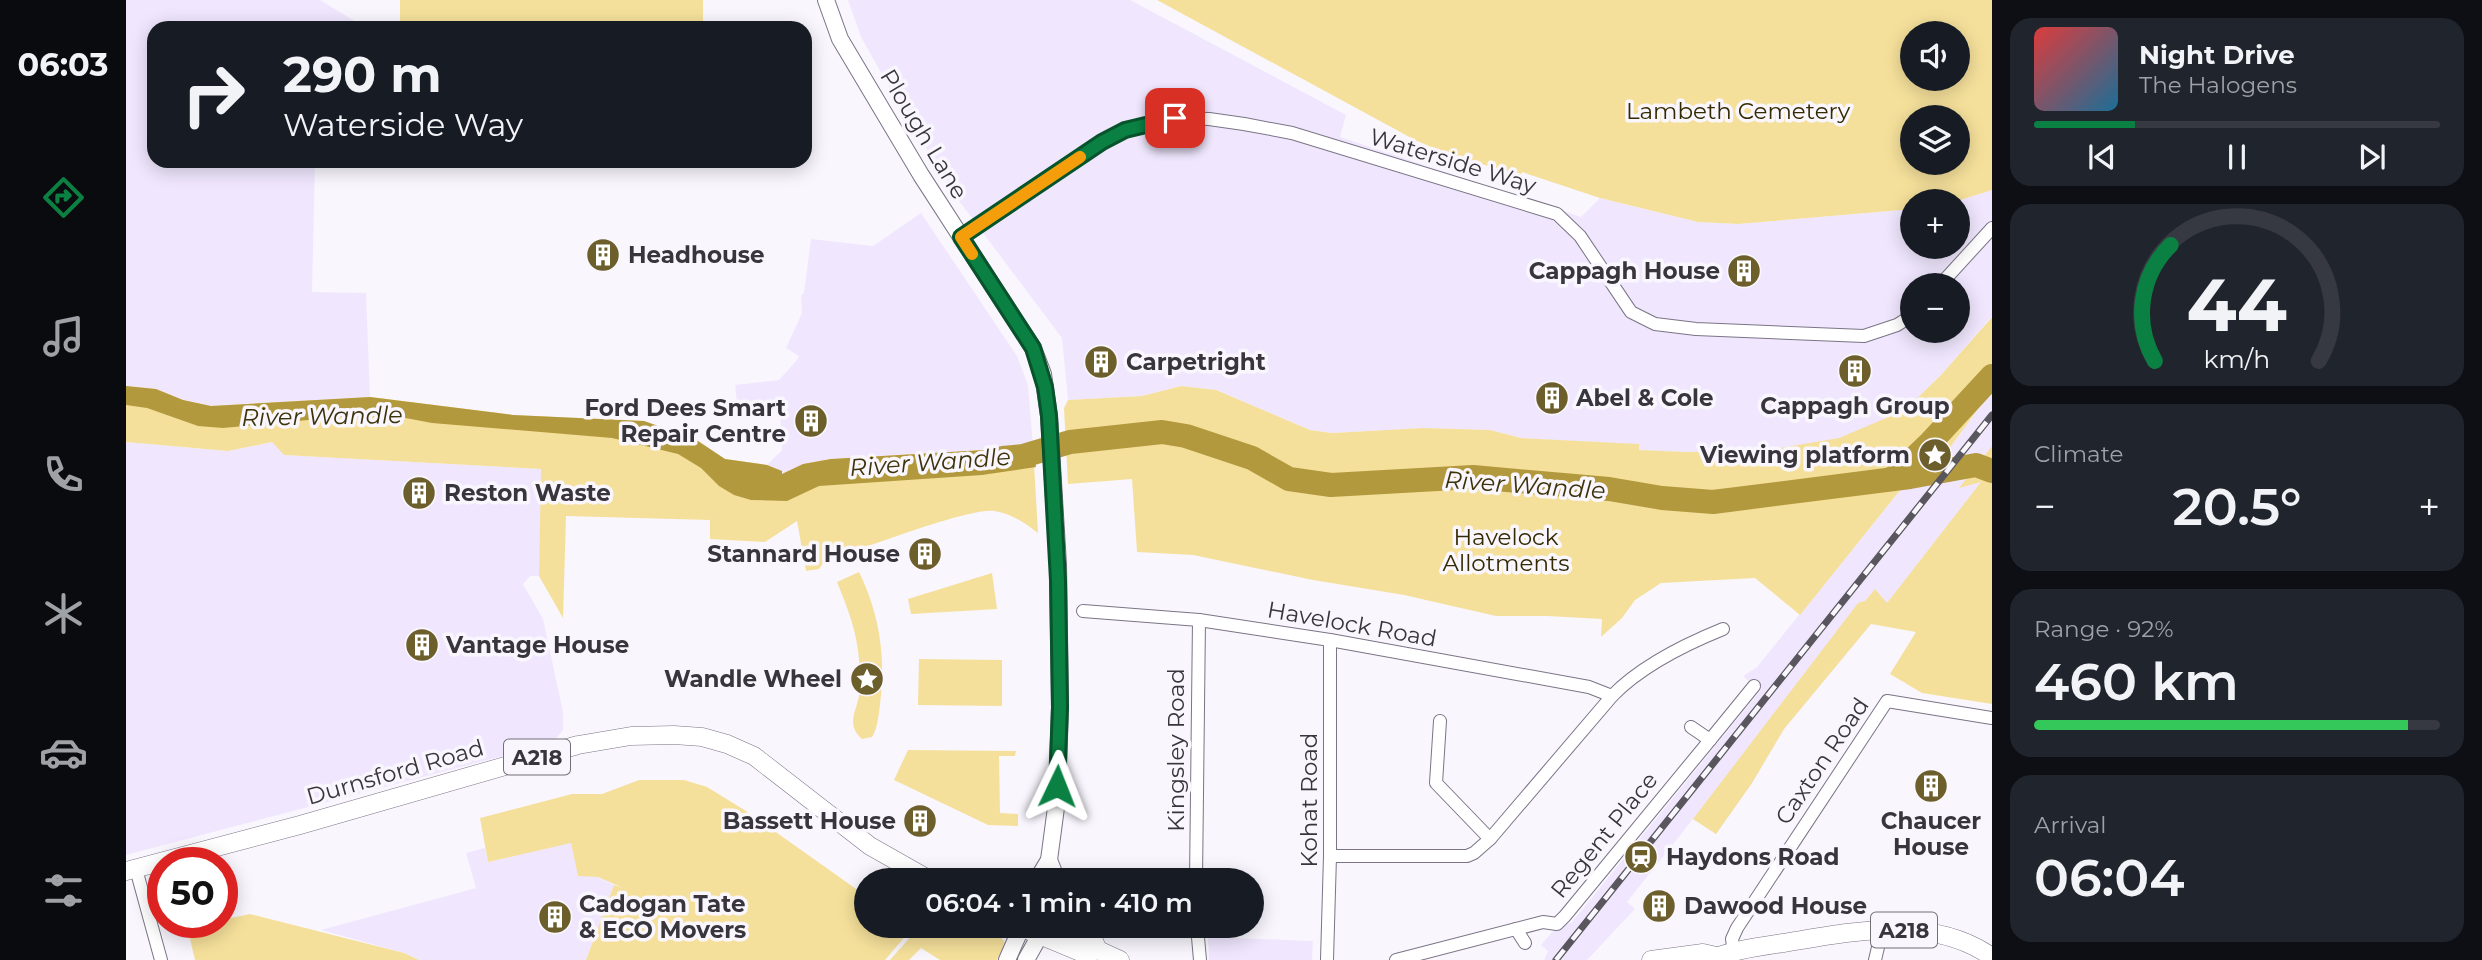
<!DOCTYPE html>
<meta charset="utf-8">
<style>
:root{--surface:#171b24;--page:#20242c;--text:#f1f3f6;--muted:#9ea1a6;--line:#363941;--accent:#0b8043}
body{margin:0;font-family:Montserrat,sans-serif;background:var(--page);color:var(--text);height:100vh;display:flex;flex-direction:column;font-size:26px;white-space:nowrap}
*{box-sizing:border-box;margin:0}
p{font-size:23px;color:var(--muted)}
.icon{flex:none;width:38px;height:38px;fill:none;stroke:currentColor;stroke-width:2;stroke-linecap:round;stroke-linejoin:round}
.map{position:relative;flex:1;overflow:hidden}
.panel{display:flex;flex-direction:column;gap:18px;padding:18px;background:#0d0f14;width:490px}
.panel>*{flex:none}
.hud{position:absolute;left:21px;top:21px;width:665px;height:147px;border-radius:21px;box-shadow:0 4px 18px #0003;background:#171b24;color:var(--text);overflow:hidden}
.tools{position:absolute;left:1774px;top:21px;display:grid;gap:14px}
.tools a{display:grid;place-items:center;width:70px;height:70px;border-radius:50%;background:var(--surface);box-shadow:0 4px 18px #0003;font-size:35px}
.speed{position:absolute;left:21px;top:847px;display:flex;gap:14px;font-size:35px;font-weight:700;text-align:center}
.speed>*{display:grid;place-content:center;width:91px;height:91px;border-radius:50%;background:var(--surface);box-shadow:0 4px 18px #0003;line-height:1}
.speed .limit{border:10px solid #d22;background:#fff;color:#111}
.pin{position:absolute;display:grid;place-items:center;width:60px;height:60px;color:#fff;margin:-30px;border-radius:14px;box-shadow:0 4px 10px #0006}
.me{position:absolute;width:77px;margin:-38px;rotate:2deg;stroke-linejoin:round;filter:drop-shadow(0 0 5px #0008)}
.turn{display:flex;align-items:center;gap:24px;height:147px;padding:0 21px;font-size:32px}
.turn .icon{width:91px;height:91px;stroke-width:2.5}
.turn b{display:block;font-size:49px;line-height:60px}
.big{font-size:52px;font-weight:600;line-height:1.1}
.panel .card{flex:1;display:flex;flex-direction:column;justify-content:center;gap:10px;min-width:0;padding:0 24px;border-radius:21px;background:var(--page)}
.panel .dial{align-items:center;gap:0}
.dial svg{height:182px;overflow:visible;fill:none;stroke:var(--line);stroke-width:7;stroke-linecap:round;text-anchor:middle}
.dial text{fill:var(--text);stroke:none}
.song{display:flex;align-items:center;gap:21px}
.cover{width:84px;height:84px;border-radius:10px;background:linear-gradient(135deg,hsl(0 70% 55%),hsl(200 70% 35%))}
.played{height:7px;border-radius:4px;background:linear-gradient(90deg,var(--accent) 25%,var(--line) 25%)}
.keys{display:flex;justify-content:space-around;direction:ltr}
.heat{display:flex;justify-content:space-between;align-items:center;font-size:38px;direction:ltr}
.charge{height:10px;border-radius:5px;background:linear-gradient(90deg,#34c759 92%,var(--line) 0)}
.trip{position:absolute;left:728px;top:868px;width:410px;height:70px;border-radius:35px;background:var(--surface);box-shadow:0 4px 18px #0003;font-weight:600;line-height:70px;text-align:center}
main{display:flex;flex:1;min-height:0}
.menu{display:flex;flex-direction:column;width:126px;justify-content:space-around;align-items:center;background:#090b0e;color:var(--muted)}
.menu .icon{width:49px;height:49px}
.menu .on{color:var(--accent)}
.menu b{font-size:32px;color:var(--text)}
.map>svg:first-child{display:block}
.built{fill:#f0e7fe;fill-rule:evenodd}
.green{fill:#f5e09b;fill-rule:evenodd}
.water{fill:#b3993e}
.lines{fill:none;stroke-linecap:round;stroke-linejoin:round}
.river{stroke:#b3993e;stroke-width:24}
.street-casing{stroke:#7b7486;stroke-width:14}
.secondary-casing{stroke:#7b7486;stroke-width:18}
.primary-casing{stroke:#7b7486;stroke-width:19}
.street{stroke:#fff;stroke-width:12}
.secondary{stroke:#fff;stroke-width:16}
.primary{stroke:#fff;stroke-width:18}
.rail-casing{stroke:#59565d;stroke-width:7}
.rail{stroke:#f9f6fe;stroke-width:4.5;stroke-dasharray:13;stroke-linecap:butt}
.route-casing{stroke:#07532c;stroke-width:18}
.route{stroke:#0b8043;stroke-width:12}
.slow{stroke:#f59e0b;stroke-width:12}
.labels{text-anchor:middle;dominant-baseline:central;stroke-width:7;stroke-linejoin:round;paint-order:stroke}
.shield{fill:#f9f6fe;stroke:#726f76;stroke-width:2}
.shield-label{font-size:21px;font-weight:bold;fill:#38353c}
.park-label{font-size:23px;fill:#342a01;stroke:#f9f6fe}
.street-label{font-size:23px;fill:#38353c;stroke:#f9f6fe}
.poi-label{font-size:23px;font-weight:bold;fill:#38353c;stroke:#f9f6fe;text-anchor:start}
.water-label{font-size:24px;font-style:italic;fill:#3d330b;stroke:#f9f6fe}
</style>
<main>
<nav class="menu">
<b>06:03</b>
<svg class="icon on" aria-label="directions" viewBox="0 0 24 24"><path d="M12 3l9 9-9 9-9-9zM9 14v-3h6M13 9l2 2-2 2"/></svg>
<svg class="icon" aria-label="music" viewBox="0 0 24 24"><path d="M9 18V5l10-2v13"/><circle cx="6" cy="18" r="3"/><circle cx="16" cy="16" r="3"/></svg>
<svg class="icon" aria-label="phone" viewBox="0 0 24 24"><path d="M5 4h4l2 5-3 2q2 4 5 5l2-3 5 2v4C11 20 4 13 5 4z"/></svg>
<svg class="icon" aria-label="climate" viewBox="0 0 24 24"><path d="M12 3v18M4 7l16 10M4 17L20 7"/></svg>
<svg class="icon" aria-label="car" viewBox="0 0 24 24"><path d="M5 17H2v-5l4-1 3-4h7l3 4 3 1v5h-3M9 17h6M6 11h13"/><circle cx="7" cy="17" r="2"/><circle cx="17" cy="17" r="2"/></svg>
<svg class="icon" aria-label="filters" viewBox="0 0 24 24"><path d="M4 7h16M4 17h16"/><circle cx="9" cy="7" r="2"/><circle cx="15" cy="17" r="2"/></svg>
</nav>
<div class="map">
<svg width="1866" height="960" viewBox="0 0 1866 960">
<rect width="100%" height="100%" fill="#f9f6fe"/>
<g class="built">
<path d="M0,0H194L240,28H28V161H189L186,292L240,293L244,397L85,406L57,400L30,389L0,386Z"/>
<path d="M722,0H1004L1220,115L1214,137L1455,217L1474,198L1572,222L1612,224L1787,209V247H1832L1831,201L1866,190V316L1815,375L1779,411L1713,439L1641,450L1561,452L1513,450V445L1395,438L1364,430L1297,428L1206,433L1184,430L1090,390L1055,386L1016,396L942,400L936,338L833,201L776,110L735,37ZM1787,285H1832V331H1787Z"/>
<path d="M795,213L891,356L902,385L907,447L705,459L677,464L656,474L655,471L641,465L656,450L654,406L612,411L609,385L653,380L671,360L673,356L660,348L676,313L675,296L678,293L685,239L747,246Z"/>
<path d="M1866,390V469L1745,624L1658,729L1626,783L1590,834L1567,819L1501,902L1509,909L1461,960H1418L1422,951L1415,945L1428,930L1446,922L1634,691L1617,676L1631,667L1779,484L1812,464Z"/>
<path d="M0,442L102,451L146,442L159,455L416,469L413,576H404L397,584L417,619L437,712V730L428,741L411,747L0,855Z"/>
<path d="M445,842L448,853L472,877L488,885L460,960H293L278,953L195,930L350,888L340,853L359,848L362,862Z"/>
<path d="M1082,937L1187,941L1186,960H1083Z"/>
</g>
<g class="green">
<rect x="274" y="0" width="303" height="28"/>
<path d="M1031,0H1866V190L1831,201H1787V209L1612,224L1572,222L1474,198L1396,172L1395,176L1319,153L1289,140ZM1787,33H1832V79H1787ZM1787,117H1832V163H1787Z"/>
<path d="M1866,317V390L1812,464L1779,484L1674,615L1629,578L1535,583L1509,600L1496,618L1475,637L1476,619L1421,616H1370L1278,595L1187,580L1067,555L1011,552L1006,479L942,484L938,408L942,400L1016,396L1055,386L1090,390L1184,430L1206,433L1297,428L1364,430L1395,438L1513,444V450L1561,452L1641,450L1713,438L1779,410L1815,375Z"/>
<path d="M0,386L30,389L57,400L85,406L244,397L387,415L518,421L569,439L599,459L641,465L656,471V474L677,464L705,459L907,447L912,533C899,523 886,514 869,511C844,508 759,541 730,550C711,547 703,554 693,569L680,571L671,521L639,542L584,539V520L440,516L437,618L413,576L415,469L158,455L146,442L102,451L0,442Z"/>
<path d="M1866,446V704L1796,693L1764,674L1790,632L1745,624L1658,729L1626,783L1590,834L1567,819L1732,603L1739,601L1749,589L1761,603L1855,482L1833,488Z"/>
<path d="M733,572C754,615 760,658 754,705C752,717 752,727 746,737L736,739C718,723 733,709 734,688C735,645 727,621 711,582Z"/>
<path d="M866,573L871,609L785,614L782,599Z"/>
<path d="M793,659L876,660V706L792,705Z"/>
<path d="M782,750L890,751L889,756H873L874,813L892,814V826L862,825L768,780Z"/>
<path d="M513,780H558L581,787L620,811L740,896V926H788L759,960H460L488,885L497,888L472,877L452,876L445,843L362,862L354,818L446,794H476Z"/>
<path d="M124,914L278,953L293,960H69L61,926L96,922V920Z"/>
<path d="M794,926C820,926 864,916 879,943L871,960H814L795,948L783,960H764Z"/>
</g>
<path class="water" d="M0,386L30,389L57,400L85,406L244,397L387,415L518,421L569,439L599,459L641,465L656,471V474L677,464L705,459L907,447L910,467L856,475L693,486L661,501L625,500L608,495L593,486L575,468L552,454L486,438L306,423L269,416L215,417L97,428L72,426L21,408L0,405Z"/>
<g class="lines">
<g class="river">
<path d="M877,458L897,456L944,442L1036,432L1060,436L1126,458L1163,479L1205,485L1347,477L1483,489L1536,498L1587,502L1784,477L1850,465L1866,471"/>
<path d="M1766,479L1804,443L1866,376"/>
</g>
<g class="street-casing">
<g id="street">
<path d="M835,237L976,142L999,130L1049,118L1083,119L1118,124L1166,133L1431,214L1454,236L1505,312L1529,324L1570,329L1738,336L1771,325L1787,315"/>
<path d="M1814,285L1866,228"/>
<path d="M957,611L1073,620L1204,640L1463,687L1486,696L1364,839L1348,853L1341,856H1204"/>
<path d="M1486,696C1514,667 1560,644 1597,629"/>
<path d="M1314,721L1310,783L1364,839"/>
<path d="M1584,740L1628,686"/>
<path d="M10,869L35,960"/>
<path d="M1070,880L1073,620"/>
<path d="M1071,926L1074,960"/>
<path d="M1390,929L1399,943"/>
<path d="M1608,953L1606,939L1611,928L1761,701L1866,718"/>
<path d="M1201,960L1204,856V640"/>
<path d="M1270,960L1417,922L1431,924L1439,916L1584,740L1565,727"/>
<path d="M1749,960L1756,930"/>
</g>
</g>
<g class="secondary-casing">
<g id="secondary">
<path d="M700,0L714,39L795,175L907,348L917,374L923,416L932,564L934,707L931,800L923,860L911,880"/>
<path d="M923,860L931,880"/>
<path d="M881,960L896,926"/>
<path d="M900,960L919,926"/>
</g>
</g>
<g class="primary-casing">
<g id="primary">
<path d="M0,871L174,825L452,745L505,736L548,735L576,737L601,744L628,756L744,846L804,880"/>
<path d="M892,926L959,954L972,950L994,960"/>
<path d="M938,926L967,939L972,950"/>
<path d="M1525,960L1577,953L1590,956"/>
<path d="M1584,960C1599,951 1638,946 1657,943C1725,932 1805,914 1866,957"/>
</g>
</g>
<use href="#street" class="street"/>
<use href="#secondary" class="secondary"/>
<use href="#primary" class="primary"/>
<g class="rail-casing">
<path id="rail" d="M1430,960L1866,415"/>
</g>
<use href="#rail" class="rail"/>
</g>
<g class="lines">
<g class="route-casing">
<path id="route" d="M931,786L934,707L932,580L923,416L919,387L907,348L835,237L976,142L999,130L1049,118"/>
</g>
<use href="#route" class="route"/>
<path class="slow" d="M846,254L835,237L954,157"/>
</g>
<defs>
<g id="building-disc" transform="scale(1.75)"><circle r="9.5" fill="#6d5f2c" stroke="#f9f6fe"/><path d="M-4-6H4V6H1V3H-1V6H-4ZM-2.5-4.3h1.7v1.8h-1.7ZM.8-4.3h1.7v1.8H.8ZM-2.5-1h1.7V.8h-1.7ZM.8-1h1.7V.8H.8Z" fill="#fff"/></g>
<g id="sight-disc" transform="scale(1.75)"><circle r="9.5" fill="#6d5f2c" stroke="#f9f6fe"/><path d="M0-6L1.8-2.2L6-1.7L2.9 1.2L3.7 5.4L0 3.3L-3.7 5.4L-2.9 1.2L-6-1.7L-1.8-2.2Z" fill="#fff"/></g>
<g id="station-disc" transform="scale(1.75)"><circle r="9.5" fill="#6d5f2c" stroke="#f9f6fe"/><path d="M-3-6H3Q5-6 5-4V2Q5 4 3 4L4.5 6H3L1.5 4h-3L-3 6H-4.5L-3 4Q-5 4-5 2V-4Q-5-6-3-6ZM-3.5-4v3h7v-3ZM-3.5 1v1.5H-2V1ZM2 1v1.5H3.5V1Z" fill="#fff"/></g>
</defs>
<g fill-rule="evenodd">
<use href="#building-disc" x="477" y="255"/>
<use href="#building-disc" x="1618" y="271"/>
<use href="#building-disc" x="975" y="362"/>
<use href="#building-disc" x="1729" y="371"/>
<use href="#building-disc" x="1426" y="398"/>
<use href="#building-disc" x="685" y="421"/>
<use href="#sight-disc" x="1809" y="455"/>
<use href="#building-disc" x="293" y="493"/>
<use href="#building-disc" x="799" y="554"/>
<use href="#building-disc" x="296" y="645"/>
<use href="#sight-disc" x="741" y="679"/>
<use href="#building-disc" x="1805" y="786"/>
<use href="#building-disc" x="794" y="821"/>
<use href="#station-disc" x="1515" y="857"/>
<use href="#building-disc" x="1533" y="906"/>
<use href="#building-disc" x="429" y="917"/>
</g>
<g class="labels">
<g class="shield">
<rect x="378" y="739.5" width="66" height="35" rx="5"/>
<rect x="1745" y="912.5" width="66" height="35" rx="5"/>
</g>
<g class="shield-label">
<text x="411" y="757">A218</text>
<text x="1778" y="930">A218</text>
</g>
<g class="park-label">
<text x="1612" y="111">Lambeth Cemetery</text>
<text x="1380" y="537">Havelock<tspan x="1380" dy="26">Allotments</tspan></text>
</g>
<g class="street-label">
<text transform="translate(798 134) rotate(59)">Plough Lane</text>
<text transform="translate(1327 161) rotate(17)">Waterside Way</text>
<text transform="translate(1226 624) rotate(10)">Havelock Road</text>
<text transform="translate(1050 750) rotate(-90)">Kingsley Road</text>
<text transform="translate(1696 761) rotate(-56)">Caxton Road</text>
<text transform="translate(269 772) rotate(-16)">Durnsford Road</text>
<text transform="translate(1183 800) rotate(-90)">Kohat Road</text>
<text transform="translate(1478 835) rotate(-51)">Regent Place</text>
</g>
<g class="poi-label">
<text x="502" y="255">Headhouse</text>
<text x="1594" y="271" text-anchor="end">Cappagh House</text>
<text x="1000" y="362">Carpetright</text>
<text x="1450" y="398">Abel &amp; Cole</text>
<text x="1729" y="406" text-anchor="middle">Cappagh Group</text>
<text x="660" y="408" text-anchor="end">Ford Dees Smart<tspan x="660" dy="26">Repair Centre</tspan></text>
<text x="1784" y="455" text-anchor="end">Viewing platform</text>
<text x="318" y="493">Reston Waste</text>
<text x="774" y="554" text-anchor="end">Stannard House</text>
<text x="320" y="645">Vantage House</text>
<text x="716" y="679" text-anchor="end">Wandle Wheel</text>
<text x="770" y="821" text-anchor="end">Bassett House</text>
<text x="1805" y="821" text-anchor="middle">Chaucer<tspan x="1805" dy="26">House</tspan></text>
<text x="1540" y="857">Haydons Road</text>
<text x="453" y="904">Cadogan Tate<tspan x="453" dy="26">&amp; ECO Movers</tspan></text>
<text x="1558" y="906">Dawood House</text>
</g>
<g class="water-label">
<text transform="translate(196 416) rotate(-1)">River Wandle</text>
<text transform="translate(804 462) rotate(-4)">River Wandle</text>
<text transform="translate(1399 485) rotate(4)">River Wandle</text>
</g>
</g>
</svg>
<div class="tools">
<a><svg class="icon" aria-label="sound" viewBox="0 0 24 24"><path d="M4 9h4l5-4v14l-5-4H4zM17 9q2 3 0 6"/></svg></a>
<a><svg class="icon" aria-label="layers" viewBox="0 0 24 24"><path d="M12 4l9 5-9 5-9-5zM3 14l9 5 9-5"/></svg></a>
<a>+</a>
<a>−</a>
</div>
<div class="speed"><div class="limit">50</div></div>
<div class="pin" style="left:1049px;top:118px;background:#d93025"><svg class="icon" aria-label="arrive" viewBox="0 0 24 24"><path d="M6 21V4h12l-3 4 3 4H6"/></svg></div>
<svg class="me" style="left:931px;top:786px" viewBox="-20 -20 40 40"><path d="M0-17L14 15 0 8-14 15z" fill="#0b8043" stroke="#fff" stroke-width="4"/></svg>
<div class="trip">06:04 · 1 min · 410 m</div>
<div class="hud">
<div class="turn"><svg class="icon" aria-label="right" viewBox="0 0 24 24"><path d="M7 20v-9h11M14 6l5 5-5 5"/></svg><div><b>290 m</b>Waterside Way</div></div>
</div>
</div>
<section class="panel">
<div class="card">
<div class="song"><i class="cover"></i><div><b>Night Drive</b><p>The Halogens</p></div></div>
<div class="played"></div>
<div class="keys"><svg class="icon" aria-label="previous" viewBox="0 0 24 24"><path d="M18 5L8 12l10 7zM5 5v14"/></svg><svg class="icon" aria-label="pause" viewBox="0 0 24 24"><path d="M8 5v14M16 5v14"/></svg><svg class="icon" aria-label="next" viewBox="0 0 24 24"><path d="M6 5l10 7-10 7zM19 5v14"/></svg></div>
</div>
<div class="card dial"><svg viewBox="0 0 100 80">
<path d="M14 69A42 42 0 1 1 86 69"/>
<path d="M14 69A42 42 0 0 1 21 18" stroke="#0b8043"/>
<text x="50" y="56" font-size="32" font-weight="700">44</text>
<text x="50" y="72" font-size="11">km/h</text>
</svg></div>
<div class="card"><p>Climate</p>
<div class="heat"><a>−</a><b class="big">20.5°</b><a>+</a></div>
</div>
<div class="card"><p>Range · 92%</p><b class="big">460 km</b><div class="charge"></div></div>
<div class="card"><p>Arrival</p><b class="big">06:04</b></div>
</section>
</main>
